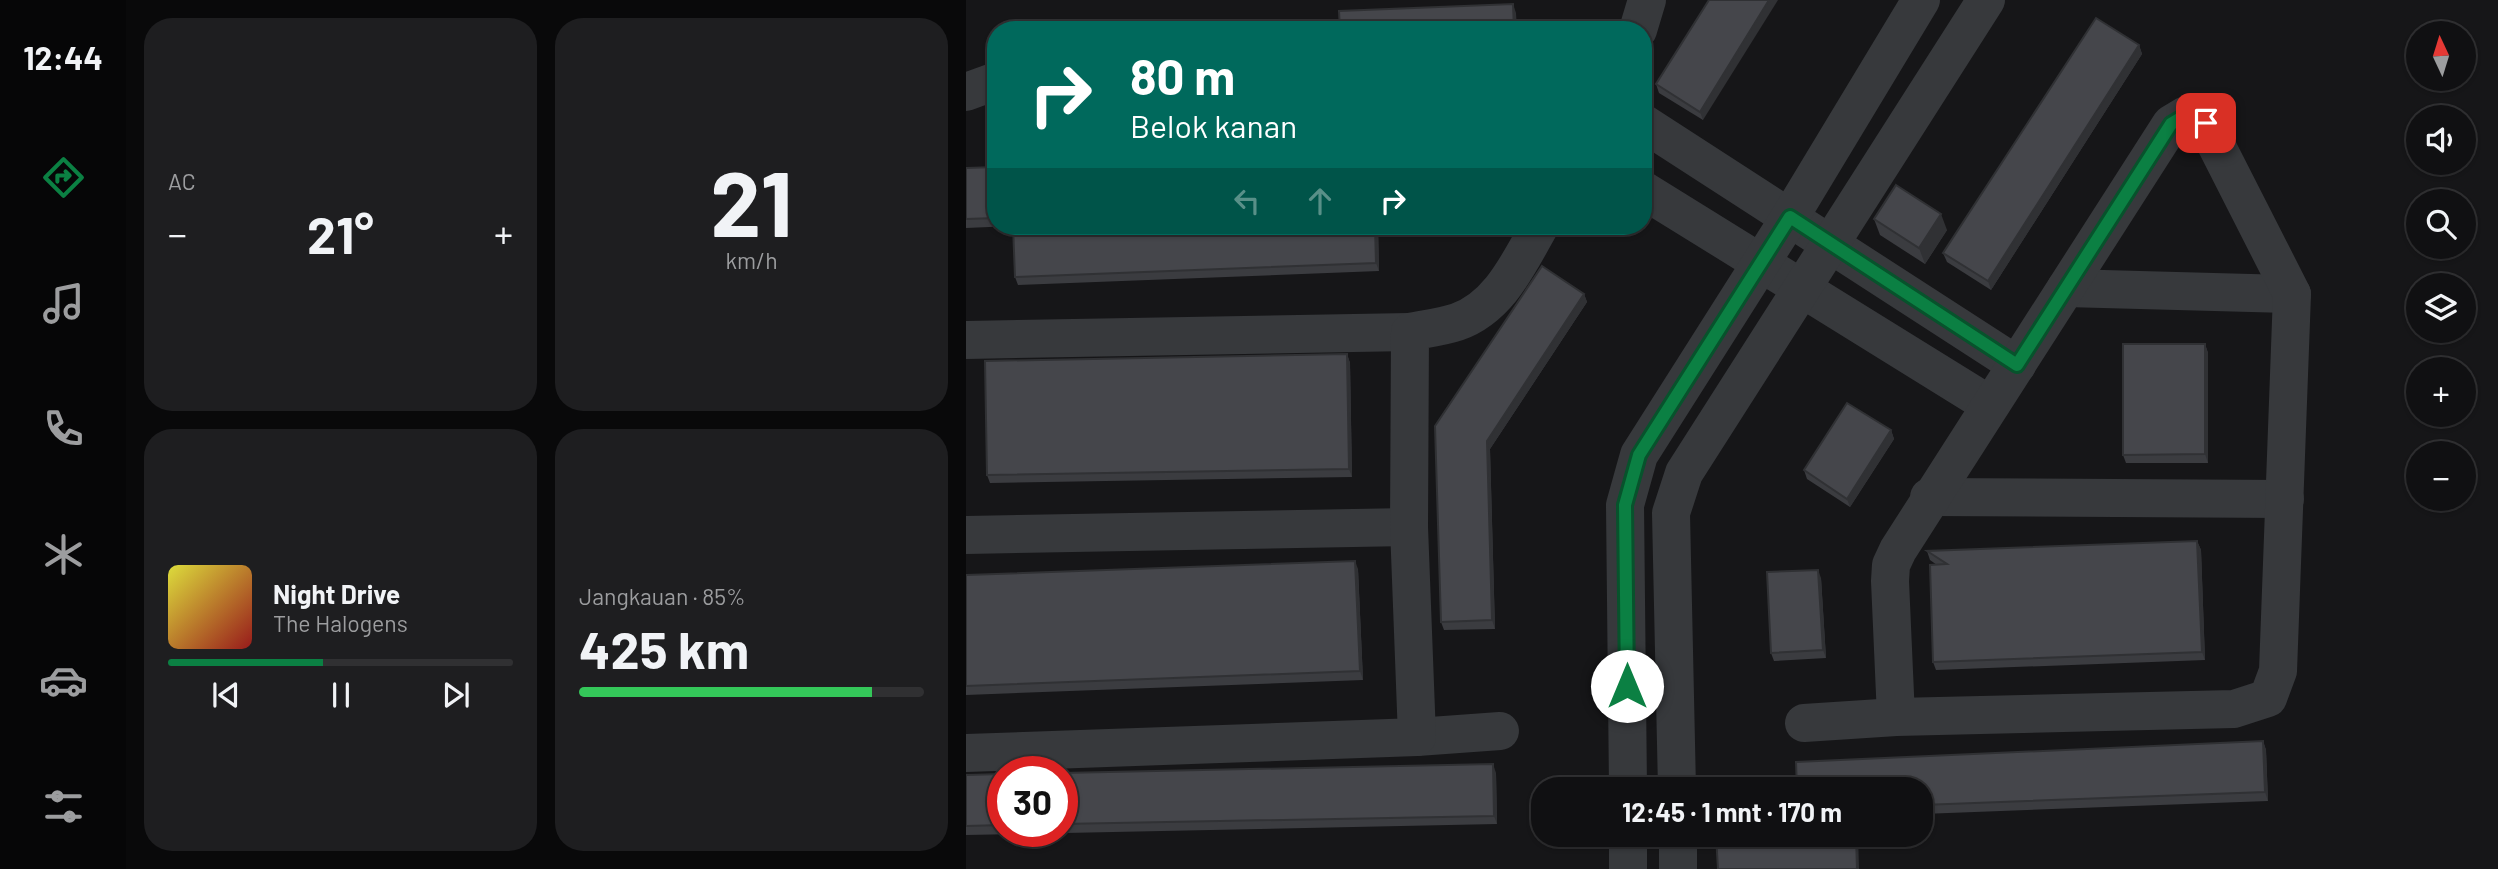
<!DOCTYPE html>
<html lang="id">
<meta charset="utf-8">
<style>
:root{--surface:#101012;--page:#1e1e20;--text:#f1f3f6;--muted:#9c9d9f;--line:#303032;--accent:#0b8043}
body{margin:0;font-family:Barlow,sans-serif;background:var(--page);color:var(--text);height:100vh;display:flex;flex-direction:column;font-size:26px;white-space:nowrap}
*{box-sizing:border-box;margin:0}
p{font-size:23px;color:var(--muted)}
.icon{flex:none;width:38px;height:38px;fill:none;stroke:currentColor;stroke-width:2;stroke-linecap:round;stroke-linejoin:round}
.map{position:relative;flex:1;overflow:hidden}
.drawer{display:flex;flex-direction:column;gap:18px;padding:18px;background:#09090a;width:840px}
.drawer>*{flex:none}
.hud{position:absolute;left:21px;top:21px;width:665px;height:214px;border-radius:28px;box-shadow:0 2px 5px #0004,0 0 0 2px var(--line);background:#00695c;color:#fff;overflow:hidden}
.needle{width:46px;rotate:356deg}
.tools{position:absolute;left:1440px;top:21px;display:grid;gap:14px}
.tools a{display:grid;place-items:center;width:70px;height:70px;border-radius:50%;background:var(--surface);box-shadow:0 2px 5px #0004,0 0 0 2px var(--line);font-size:35px}
.speed{position:absolute;left:21px;top:756px;display:flex;gap:14px;font-size:35px;font-weight:700;text-align:center}
.speed>*{display:grid;place-content:center;width:91px;height:91px;border-radius:50%;background:var(--surface);box-shadow:0 2px 5px #0004,0 0 0 2px var(--line);line-height:1}
.speed .limit{border:10px solid #d22;background:#fff;color:#111}
.pin{position:absolute;display:grid;place-items:center;width:60px;height:60px;color:#fff;margin:-30px;border-radius:14px;box-shadow:0 4px 10px #0006}
.me{position:absolute;width:77px;margin:-38px;rotate:0deg;stroke-linejoin:round;filter:drop-shadow(0 0 5px #0008)}
.turn{display:flex;align-items:center;gap:24px;height:147px;padding:0 28px;font-size:32px}
.turn .icon{width:91px;height:91px;stroke-width:2.5}
.turn b{display:block;font-size:49px;line-height:60px}
.lanes{display:flex;align-items:center;height:66px;padding:0 28px;background:#0003;justify-content:center;gap:35px;direction:ltr}
.lanes .off{opacity:.35}
.big{font-size:52px;font-weight:700;line-height:1.1}
.drawer .card{flex:1;display:flex;flex-direction:column;justify-content:center;gap:10px;min-width:0;padding:0 24px;border-radius:28px;background:var(--page)}
.drawer .dial{align-items:center;gap:0}
.dial b{font-size:91px;line-height:1}
.song{display:flex;align-items:center;gap:21px}
.cover{width:84px;height:84px;border-radius:10px;background:linear-gradient(135deg,hsl(60 70% 55%),hsl(0 70% 35%))}
.played{height:7px;border-radius:4px;background:linear-gradient(90deg,var(--accent) 45%,var(--line) 45%)}
.keys{display:flex;justify-content:space-around;direction:ltr}
.heat{display:flex;justify-content:space-between;align-items:center;font-size:38px;direction:ltr}
.charge{height:10px;border-radius:5px;background:linear-gradient(90deg,#34c759 85%,var(--line) 0)}
.drawer .tiles{flex:1;display:grid;gap:18px;grid-template-columns:repeat(2,1fr)}
.trip{position:absolute;left:565px;top:777px;width:402px;height:70px;border-radius:28px;background:var(--surface);box-shadow:0 2px 5px #0004,0 0 0 2px var(--line);font-weight:700;line-height:70px;text-align:center}
main{display:flex;flex:1;min-height:0}
.tabs{display:flex;flex-direction:column;width:126px;justify-content:space-around;align-items:center;background:#060607;color:var(--muted)}
.tabs .icon{width:49px;height:49px}
.tabs .on{color:var(--accent)}
.tabs b{font-size:32px;color:var(--text)}
.map>svg:first-child{display:block}
.lines{fill:none;stroke-linecap:round;stroke-linejoin:round}
.street{stroke:#37393c;stroke-width:38}
.wall{fill:#3b3c40}
.shaded-wall{fill:#303134}
.building{fill:#45464b;stroke:#303134;stroke-width:2}
.route-casing{stroke:#07532c;stroke-width:18}
.route{stroke:#0b8043;stroke-width:12}
</style>
<main>
<nav class="tabs">
<b>12:44</b>
<svg class="icon on" aria-label="directions" viewBox="0 0 24 24"><path d="M12 3l9 9-9 9-9-9zM9 14v-3h6M13 9l2 2-2 2"/></svg>
<svg class="icon" aria-label="music" viewBox="0 0 24 24"><path d="M9 18V5l10-2v13"/><circle cx="6" cy="18" r="3"/><circle cx="16" cy="16" r="3"/></svg>
<svg class="icon" aria-label="phone" viewBox="0 0 24 24"><path d="M5 4h4l2 5-3 2q2 4 5 5l2-3 5 2v4C11 20 4 13 5 4z"/></svg>
<svg class="icon" aria-label="climate" viewBox="0 0 24 24"><path d="M12 3v18M4 7l16 10M4 17L20 7"/></svg>
<svg class="icon" aria-label="car" viewBox="0 0 24 24"><path d="M5 17H2v-5l4-1 3-4h7l3 4 3 1v5h-3M9 17h6M6 11h13"/><circle cx="7" cy="17" r="2"/><circle cx="17" cy="17" r="2"/></svg>
<svg class="icon" aria-label="filters" viewBox="0 0 24 24"><path d="M4 7h16M4 17h16"/><circle cx="9" cy="7" r="2"/><circle cx="15" cy="17" r="2"/></svg>
</nav>
<section class="drawer">
<div class="tiles">
<div class="card"><p>AC</p>
<div class="heat"><a>−</a><b class="big">21°</b><a>+</a></div>
</div>
<div class="card dial"><b>21</b><p>km/h</p></div>
<div class="card">
<div class="song"><i class="cover"></i><div><b>Night Drive</b><p>The Halogens</p></div></div>
<div class="played"></div>
<div class="keys"><svg class="icon" aria-label="previous" viewBox="0 0 24 24"><path d="M18 5L8 12l10 7zM5 5v14"/></svg><svg class="icon" aria-label="pause" viewBox="0 0 24 24"><path d="M8 5v14M16 5v14"/></svg><svg class="icon" aria-label="next" viewBox="0 0 24 24"><path d="M6 5l10 7-10 7zM19 5v14"/></svg></div>
</div>
<div class="card"><p>Jangkauan · 85%</p><b class="big">425 km</b><div class="charge"></div></div>
</div>
</section>
<div class="map">
<svg width="1532" height="869" viewBox="0 0 1532 869">
<rect width="100%" height="100%" fill="#161618"/>
<g class="lines">
<g class="street">
<path d="M672,30L681,0"/>
<path d="M0,92L30,81"/>
<path d="M677,123L1051,365"/>
<path d="M677,190L1024,405"/>
<path d="M1100,288L1326,294"/>
<path d="M0,340L444,332"/>
<path d="M963,497L1319,499"/>
<path d="M0,535L443,527"/>
<path d="M838,723L930,717L1268,709L1302,698L1312,671L1326,294L1239,123L1220,115L1205,124L932,550L925,565L924,581L930,717"/>
<path d="M451,737L534,731"/>
<path d="M0,753L451,737L443,527L444,332C459,329 476,327 491,322C534,307 553,262 574,226"/>
<path d="M662,789L659,505L673,455L824,217L955,0"/>
<path d="M711,789L705,513L718,473L1020,0"/>
<path d="M662,835V869"/>
<path d="M712,835V869"/>
</g>
</g>
<g class="wall">
<path d="M743,0L737,120L693,93L690,84Z"/>
<path d="M1173,45L1176,54L1025,290L981,262L977,253Z"/>
<path d="M30,167V226H412L413,271L52,285L49,277L47,226L0,228V168Z"/>
<path d="M908,219L981,230L959,264L914,235Z"/>
<path d="M618,294L621,302L524,449L529,629L478,630L475,622L469,426Z"/>
<path d="M1239,344L1242,353V463H1160L1157,455Z"/>
<path d="M381,354L384,363L386,477L24,483L21,475Z"/>
<path d="M925,430L928,439L884,507L841,479L838,470Z"/>
<path d="M1231,541L1235,550L1239,660L970,670L967,662L971,565L964,560L961,551Z"/>
<path d="M392,569L397,680L0,695V575Z"/>
<path d="M855,578L860,658L808,661L805,653Z"/>
<path d="M1297,741L1300,750L1302,801L956,814V789Z"/>
<path d="M96,773H530L531,824L0,835V775L37,774V831H96Z"/>
</g>
<g class="shaded-wall">
<path d="M803,0H812L737,120L734,112Z"/>
<path d="M547,4L550,13L551,30H548Z"/>
<path d="M1173,45L1176,54L1025,290L1022,281Z"/>
<path d="M975,214L981,230L959,264L953,248Z"/>
<path d="M409,226H412L413,271L410,263Z"/>
<path d="M618,294L621,302L524,449L529,629L526,620L521,441Z"/>
<path d="M1239,344L1242,353V463L1239,454Z"/>
<path d="M381,354L384,363L386,477L383,469Z"/>
<path d="M925,430L928,439L884,507L881,499Z"/>
<path d="M1231,541L1235,550L1239,660L1236,652Z"/>
<path d="M389,561L392,569L397,680L394,671Z"/>
<path d="M852,570L855,578L860,658L857,650Z"/>
<path d="M1297,741L1300,750L1302,801L1299,792Z"/>
<path d="M527,764L530,773L531,824L528,816Z"/>
<path d="M890,835H892L893,869H891Z"/>
</g>
<g class="building">
<path d="M743,0H803L734,112L690,84Z"/>
<path d="M547,4L548,30H374L373,11Z"/>
<path d="M1130,18L1173,45L1022,281L977,253Z"/>
<path d="M30,167V218L0,219V168Z"/>
<path d="M930,185L975,214L953,248L908,219Z"/>
<path d="M47,226H409L410,263L49,277Z"/>
<path d="M576,266L618,294L521,441L526,620L475,622L469,426Z"/>
<path d="M1157,344H1239V454L1157,455Z"/>
<path d="M381,354L383,469L21,475L19,361Z"/>
<path d="M881,403L925,430L881,499L838,470Z"/>
<path d="M1231,541L1236,652L967,662L964,565L981,564L961,551Z"/>
<path d="M389,561L394,671L0,686V575Z"/>
<path d="M852,570L857,650L805,653L801,572Z"/>
<path d="M1297,741L1299,792L956,805V789H831L830,762Z"/>
<path d="M527,764L528,816L96,824V773Z"/>
<path d="M37,774V825L0,826V775Z"/>
<path d="M750,835H890L891,869H752Z"/>
</g>
<g class="lines">
<g class="route-casing">
<path id="route" d="M661,686L659,505L673,455L824,217L1051,365L1205,124L1220,115L1240,123"/>
</g>
<use href="#route" class="route"/>
</g>
</svg>
<div class="tools">
<a><svg class="needle" viewBox="-14 -14 28 28"><path d="M0-13l5 13h-10z" fill="#e53935"/><path d="M0 13l5-13h-10z" fill="#9c9d9f"/></svg></a>
<a><svg class="icon" aria-label="sound" viewBox="0 0 24 24"><path d="M4 9h4l5-4v14l-5-4H4zM17 9q2 3 0 6"/></svg></a>
<a><svg class="icon" aria-label="search" viewBox="0 0 24 24"><circle cx="10" cy="10" r="6"/><path d="M15 15l6 6"/></svg></a>
<a><svg class="icon" aria-label="layers" viewBox="0 0 24 24"><path d="M12 4l9 5-9 5-9-5zM3 14l9 5 9-5"/></svg></a>
<a>+</a>
<a>−</a>
</div>
<div class="speed"><div class="limit">30</div></div>
<div class="pin" style="left:1240px;top:123px;background:#d93025"><svg class="icon" aria-label="arrive" viewBox="0 0 24 24"><path d="M6 21V4h12l-3 4 3 4H6"/></svg></div>
<svg class="me" style="left:661px;top:686px" viewBox="-20 -20 40 40"><circle r="19" fill="#fff"/><path d="M0-13L10 11 0 6-10 11z" fill="#0b8043"/></svg>
<div class="trip">12:45 · 1 mnt · 170 m</div>
<div class="hud">
<div class="turn"><svg class="icon" aria-label="right" viewBox="0 0 24 24"><path d="M7 20v-9h11M14 6l5 5-5 5"/></svg><div><b>80 m</b>Belok kanan</div></div>
<div class="lanes"><svg class="icon off" aria-label="left" viewBox="0 0 24 24"><path d="M17 20v-9H6M10 6l-5 5 5 5"/></svg><svg class="icon off" aria-label="ahead" viewBox="0 0 24 24"><path d="M12 20V5M6 11l6-6 6 6"/></svg><svg class="icon" aria-label="right" viewBox="0 0 24 24"><path d="M7 20v-9h11M14 6l5 5-5 5"/></svg></div>
</div>
</div>
</main>
